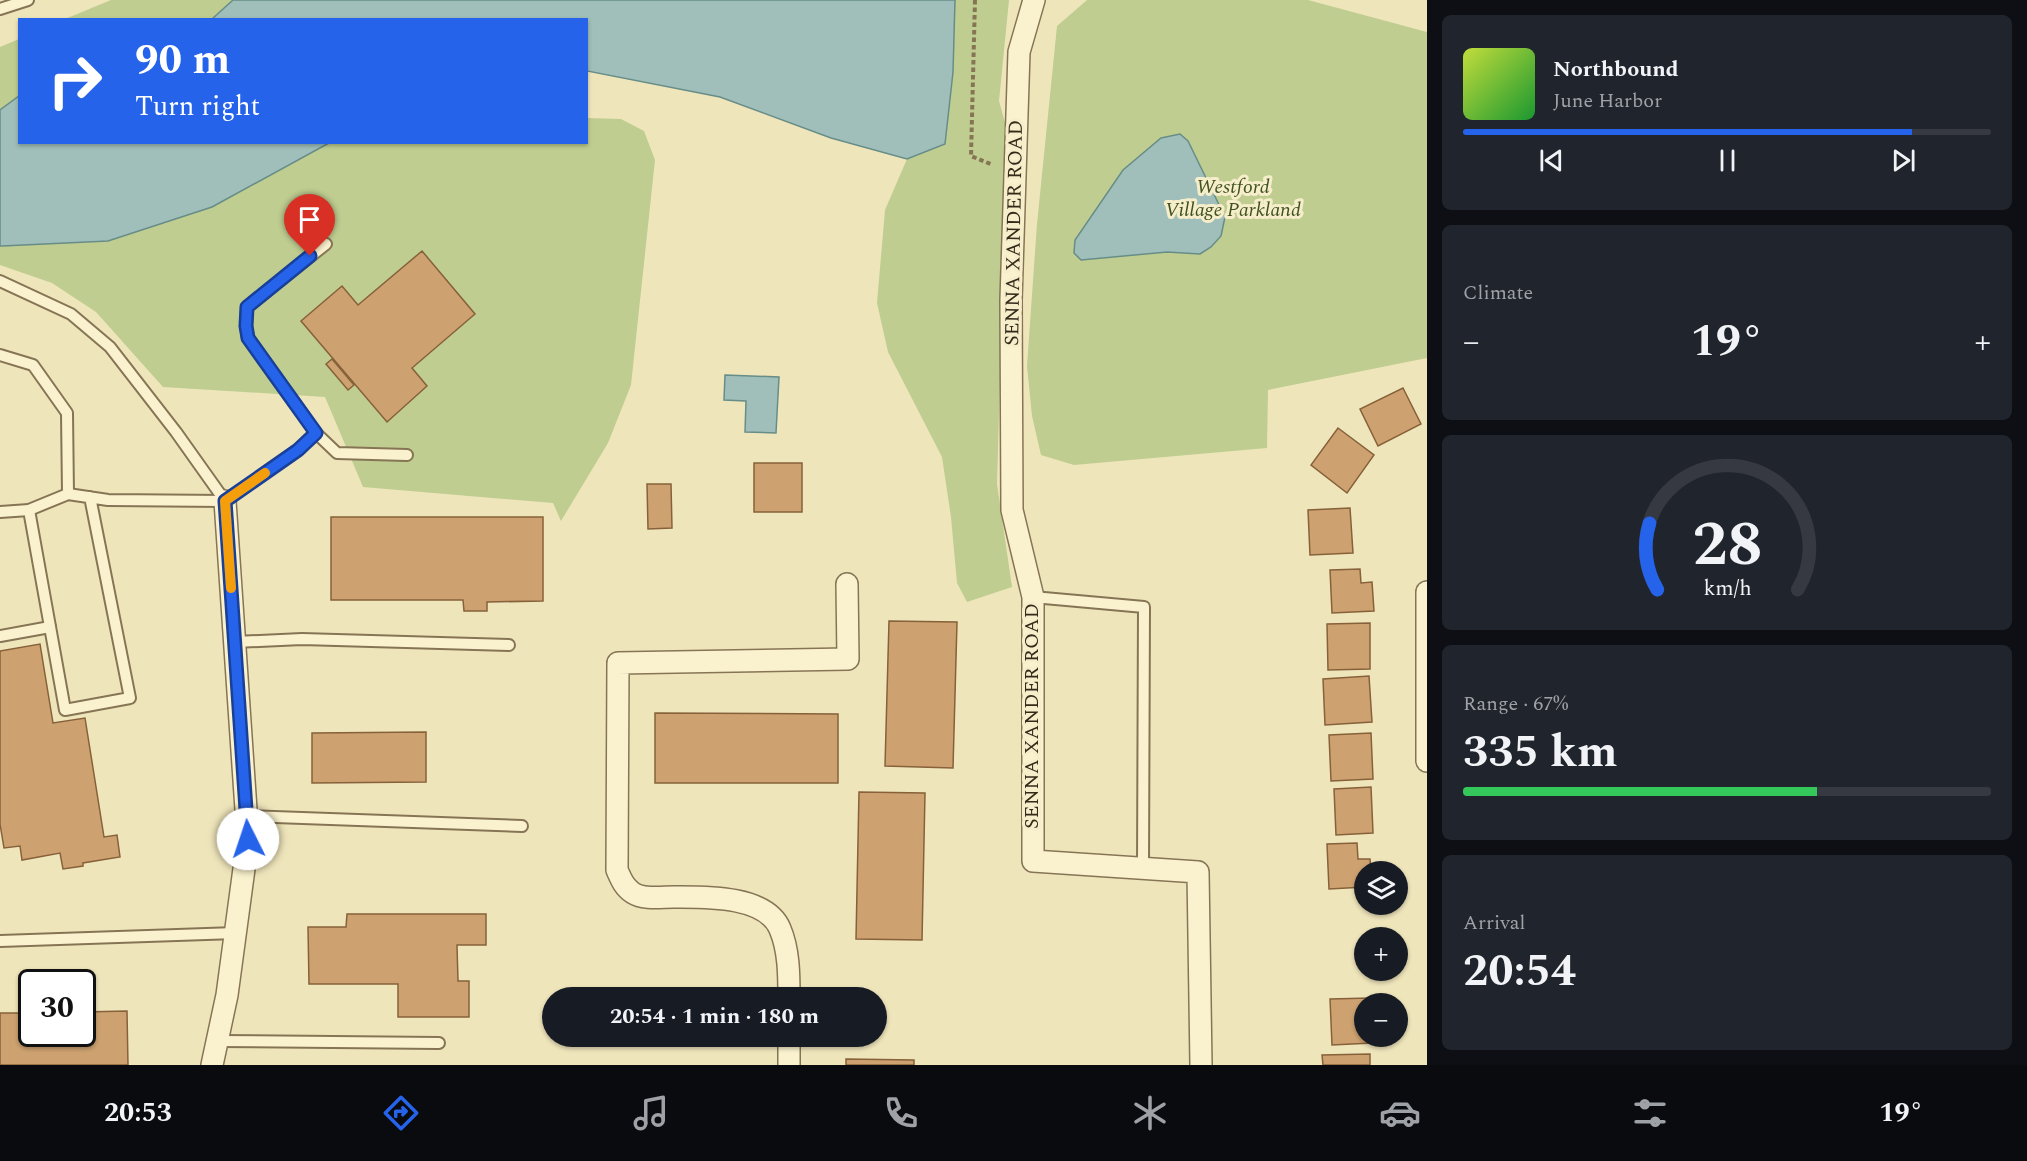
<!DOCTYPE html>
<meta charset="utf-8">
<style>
:root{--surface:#171b24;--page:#20242c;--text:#f1f3f6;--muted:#9ea1a6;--line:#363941;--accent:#2563eb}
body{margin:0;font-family:Spectral,serif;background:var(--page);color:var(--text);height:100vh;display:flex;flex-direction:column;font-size:22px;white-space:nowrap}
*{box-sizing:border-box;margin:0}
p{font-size:20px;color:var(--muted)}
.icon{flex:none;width:33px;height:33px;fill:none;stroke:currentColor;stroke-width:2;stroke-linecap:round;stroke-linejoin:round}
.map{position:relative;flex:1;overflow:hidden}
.panel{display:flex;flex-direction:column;gap:15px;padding:15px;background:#0d0f14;width:600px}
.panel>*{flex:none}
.hud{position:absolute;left:18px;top:18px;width:570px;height:126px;border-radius:0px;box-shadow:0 2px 4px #0004;background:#2563eb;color:#fff;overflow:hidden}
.fabs{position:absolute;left:1354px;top:861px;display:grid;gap:12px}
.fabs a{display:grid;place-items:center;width:54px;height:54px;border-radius:50%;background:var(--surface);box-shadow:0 2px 4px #0004;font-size:30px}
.speed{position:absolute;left:18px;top:969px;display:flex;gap:12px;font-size:30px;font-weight:700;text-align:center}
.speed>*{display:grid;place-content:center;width:78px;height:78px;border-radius:50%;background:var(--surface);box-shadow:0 2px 4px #0004;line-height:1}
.speed .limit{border:3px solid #111;border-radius:9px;background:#fff;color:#111}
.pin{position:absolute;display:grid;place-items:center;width:51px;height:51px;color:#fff;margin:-62px -26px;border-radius:50% 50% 50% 0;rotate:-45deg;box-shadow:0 0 6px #0007}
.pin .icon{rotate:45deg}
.me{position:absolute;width:66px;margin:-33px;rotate:356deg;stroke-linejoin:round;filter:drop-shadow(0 0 4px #0008)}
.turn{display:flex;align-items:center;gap:21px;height:126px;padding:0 18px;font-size:27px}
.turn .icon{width:78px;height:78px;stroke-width:2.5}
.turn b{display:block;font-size:42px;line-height:51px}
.big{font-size:45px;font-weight:700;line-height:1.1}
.panel .card{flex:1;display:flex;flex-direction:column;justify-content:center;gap:9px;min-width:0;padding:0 21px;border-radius:9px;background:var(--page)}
.panel .dial{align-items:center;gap:0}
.dial svg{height:156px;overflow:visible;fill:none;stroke:var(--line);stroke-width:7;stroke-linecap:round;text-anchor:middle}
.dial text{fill:var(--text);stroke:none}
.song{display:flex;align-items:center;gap:18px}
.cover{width:72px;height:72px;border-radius:9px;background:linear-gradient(135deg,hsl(70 70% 55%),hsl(130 70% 35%))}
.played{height:6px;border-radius:3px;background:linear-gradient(90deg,var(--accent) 85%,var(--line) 85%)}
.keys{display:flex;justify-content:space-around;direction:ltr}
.heat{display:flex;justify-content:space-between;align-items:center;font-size:33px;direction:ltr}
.charge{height:9px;border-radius:4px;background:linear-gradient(90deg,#34c759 67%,var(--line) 0)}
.trip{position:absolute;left:542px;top:987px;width:345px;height:60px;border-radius:30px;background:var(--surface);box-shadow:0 2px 4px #0004;font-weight:700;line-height:60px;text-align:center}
.dock{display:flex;height:96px;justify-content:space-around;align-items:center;background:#090b0e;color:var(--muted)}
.dock .icon{width:42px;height:42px}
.dock .current{color:var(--accent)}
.dock b{font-size:27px;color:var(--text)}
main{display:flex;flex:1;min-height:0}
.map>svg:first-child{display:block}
.green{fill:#bfcd90}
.water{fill:#a0bfba;stroke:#678d88;stroke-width:1.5}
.building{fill:#cea270;stroke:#86613a;stroke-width:1.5}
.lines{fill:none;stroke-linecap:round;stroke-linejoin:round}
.service-casing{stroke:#867555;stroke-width:14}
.minor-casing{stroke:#867555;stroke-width:24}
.path{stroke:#867555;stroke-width:4;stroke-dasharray:4.5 3;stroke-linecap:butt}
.service{stroke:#faf2ce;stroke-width:10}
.minor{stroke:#faf2ce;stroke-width:21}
.route-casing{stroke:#184099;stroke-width:15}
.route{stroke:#2563eb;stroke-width:10}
.slow{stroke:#f59e0b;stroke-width:10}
.labels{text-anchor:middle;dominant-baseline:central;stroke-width:6;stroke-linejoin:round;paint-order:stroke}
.park-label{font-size:20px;font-style:italic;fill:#405220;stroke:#f6eecb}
.street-label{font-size:20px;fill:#352a1a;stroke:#f6eecb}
</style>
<main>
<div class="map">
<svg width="1427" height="1065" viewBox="0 0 1427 1065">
<rect width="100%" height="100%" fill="#efe5bb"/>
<g class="green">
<path d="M111,0H233L212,19H65Z"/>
<path d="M955,0H1009L999,101L1007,130L997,484L1012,587L967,602L957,583L951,517L942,457L888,352L877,303L885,210L907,159L945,143L953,72Z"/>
<path d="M1087,0H1308L1427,32V358L1268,390L1267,448L1074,465L1041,455L1032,416L1027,366L1037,224L1057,26Z"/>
<path d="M19,39V96L0,110V47Z"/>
<path d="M587,118L621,119L644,131L655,160L631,385L608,443L561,521L553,503L363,487L325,397L163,387L96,312L52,283L0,265V246L108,241L212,207L329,143L586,142Z"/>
</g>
<g class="water">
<path d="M233,0H955L953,72L945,144L907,159L831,138L720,97L587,71L586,20L212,19Z"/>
<path d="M19,96L20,142L329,143L212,207L108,241L2,246H0V110Z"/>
<path d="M1180,134L1188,141L1225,217L1221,236L1211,247L1200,254L1167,252L1081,260L1074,253L1075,240L1123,170L1161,138Z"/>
<path d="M725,375L779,377L776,433L745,432L746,401L724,400Z"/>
</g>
<g class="building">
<path d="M422,251L475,314L412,368L427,386L387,422L301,321L342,286L358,305Z"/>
<path d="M332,359L354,385L348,390L326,364Z"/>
<path d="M1403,388L1421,424L1378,446L1360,409Z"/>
<path d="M1338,428L1374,455L1347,493L1311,465Z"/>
<rect x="754" y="463" width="48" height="49"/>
<path d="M647,484H671L672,528L648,529Z"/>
<path d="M1350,508L1353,553L1310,555L1308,510Z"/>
<path d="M331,517H543V601L487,602V611H464L463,600H331Z"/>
<path d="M1360,569L1361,583L1372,582L1374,611L1332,613L1330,570Z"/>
<path d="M889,621L957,622L953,768L885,766Z"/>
<path d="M1370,623V669L1328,670L1327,624Z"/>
<path d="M40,644L53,723L85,718L104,837L117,835L120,857L83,863V866L63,869L60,853L22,860L20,846L4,848L0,824V651Z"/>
<path d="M1369,676L1372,722L1325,725L1323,679Z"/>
<path d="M655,713L838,714V783H655Z"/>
<path d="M426,732V782L312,783V733Z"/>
<path d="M1371,733L1373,779L1331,781L1329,735Z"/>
<path d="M1371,787L1373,833L1336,835L1334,789Z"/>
<path d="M859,792L925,793L922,940L856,939Z"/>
<path d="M1357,843L1358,859H1370L1371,872H1365V887L1329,889L1327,844Z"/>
<path d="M347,914H486V945H457L458,981H469V1017H398V984H309L308,927H346Z"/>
<path d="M1370,998V1004H1365V1036H1372V1043L1332,1045L1330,999Z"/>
<path d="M127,1011L128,1065H0V1013H32V1034H82V1012Z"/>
<path d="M1370,1054V1065H1323L1322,1055Z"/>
<path d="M846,1059L914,1060V1065H846Z"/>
</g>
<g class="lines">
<g class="service-casing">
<g id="service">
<path d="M0,9L28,0"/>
<path d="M0,281L71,314L110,347L176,432L225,501"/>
<path d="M0,355L33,365L67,413L68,494"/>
<path d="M316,433L337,453L407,455"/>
<path d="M90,497L130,698L65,710L29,510L68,494L108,500L225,501L298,450L316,433L248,338L246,326L247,307L326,244"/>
<path d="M0,512L29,510"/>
<path d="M1033,597L1144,607L1143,868"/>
<path d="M0,636L50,627"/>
<path d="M235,642L302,639L509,645"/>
<path d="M246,816L522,826"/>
<path d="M0,941L236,933"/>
<path d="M217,1041L439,1043"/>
</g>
</g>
<g class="minor-casing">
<g id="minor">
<path d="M1034,0L1019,52L1011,300L1012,510L1033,597V861L1198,872L1201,1065"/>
<path d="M1427,592V761"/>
<path d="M789,998C789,975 789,950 780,929C766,895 704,897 674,897C661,897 644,900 633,893C624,887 621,879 617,870L618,663L848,659L847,584"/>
<path d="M789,1036V1065"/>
<path d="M212,1065L227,995L248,839L225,501"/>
</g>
</g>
<path class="path" d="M975,0L971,156L993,165"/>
<use href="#service" class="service"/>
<use href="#minor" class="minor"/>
</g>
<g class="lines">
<g class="route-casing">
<path id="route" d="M248,839L225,501L298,450L316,433L248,338L246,326L247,307L310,256"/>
</g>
<use href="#route" class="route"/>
<path class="slow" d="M231,588L225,501L265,473"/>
</g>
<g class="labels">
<g class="park-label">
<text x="1233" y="187">Westford<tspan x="1233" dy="23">Village Parkland</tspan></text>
</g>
<g class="street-label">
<text transform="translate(1014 233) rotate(-89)">SENNA XANDER ROAD</text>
<text transform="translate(1032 716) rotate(-90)">SENNA XANDER ROAD</text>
</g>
</g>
</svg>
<div class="fabs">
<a><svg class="icon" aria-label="layers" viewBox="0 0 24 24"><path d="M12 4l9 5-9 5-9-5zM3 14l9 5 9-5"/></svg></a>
<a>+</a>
<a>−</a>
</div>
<div class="speed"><div class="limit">30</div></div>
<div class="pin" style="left:310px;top:256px;background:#d93025"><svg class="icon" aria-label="arrive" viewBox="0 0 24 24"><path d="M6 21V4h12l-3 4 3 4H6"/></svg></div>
<svg class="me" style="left:248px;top:839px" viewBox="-20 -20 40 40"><circle r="19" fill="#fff"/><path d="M0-13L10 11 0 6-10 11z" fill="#2563eb"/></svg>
<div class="trip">20:54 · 1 min · 180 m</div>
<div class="hud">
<div class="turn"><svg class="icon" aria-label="right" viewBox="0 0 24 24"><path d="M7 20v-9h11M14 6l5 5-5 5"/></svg><div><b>90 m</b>Turn right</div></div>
</div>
</div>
<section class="panel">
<div class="card">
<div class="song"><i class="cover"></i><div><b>Northbound</b><p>June Harbor</p></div></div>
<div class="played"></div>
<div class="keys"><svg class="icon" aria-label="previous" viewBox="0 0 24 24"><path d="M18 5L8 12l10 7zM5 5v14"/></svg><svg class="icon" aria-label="pause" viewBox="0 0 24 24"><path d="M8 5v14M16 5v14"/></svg><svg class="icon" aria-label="next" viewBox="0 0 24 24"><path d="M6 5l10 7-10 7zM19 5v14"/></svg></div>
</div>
<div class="card"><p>Climate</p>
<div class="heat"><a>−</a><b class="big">19°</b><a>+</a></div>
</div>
<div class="card dial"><svg viewBox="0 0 100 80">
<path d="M14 69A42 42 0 1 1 86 69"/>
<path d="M14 69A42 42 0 0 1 10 35" stroke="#2563eb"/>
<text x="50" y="56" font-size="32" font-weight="700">28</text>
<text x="50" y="72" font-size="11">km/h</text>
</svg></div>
<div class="card"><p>Range · 67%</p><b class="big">335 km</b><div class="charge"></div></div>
<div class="card"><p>Arrival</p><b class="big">20:54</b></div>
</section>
</main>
<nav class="dock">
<b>20:53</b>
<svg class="icon current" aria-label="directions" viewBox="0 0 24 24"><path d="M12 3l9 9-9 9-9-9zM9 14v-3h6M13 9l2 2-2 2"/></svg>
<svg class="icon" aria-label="music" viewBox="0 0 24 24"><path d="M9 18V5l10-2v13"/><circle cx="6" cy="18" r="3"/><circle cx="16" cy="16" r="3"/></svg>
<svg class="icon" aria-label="phone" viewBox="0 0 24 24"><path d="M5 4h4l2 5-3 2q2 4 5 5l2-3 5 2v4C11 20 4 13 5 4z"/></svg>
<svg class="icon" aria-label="climate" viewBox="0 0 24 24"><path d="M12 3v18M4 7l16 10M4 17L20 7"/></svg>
<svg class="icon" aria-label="car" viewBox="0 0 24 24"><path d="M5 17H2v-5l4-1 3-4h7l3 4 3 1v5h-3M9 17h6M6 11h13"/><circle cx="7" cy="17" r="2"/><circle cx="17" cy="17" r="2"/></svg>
<svg class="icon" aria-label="filters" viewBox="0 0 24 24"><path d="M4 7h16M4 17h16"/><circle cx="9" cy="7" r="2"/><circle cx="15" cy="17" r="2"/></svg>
<b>19°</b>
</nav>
